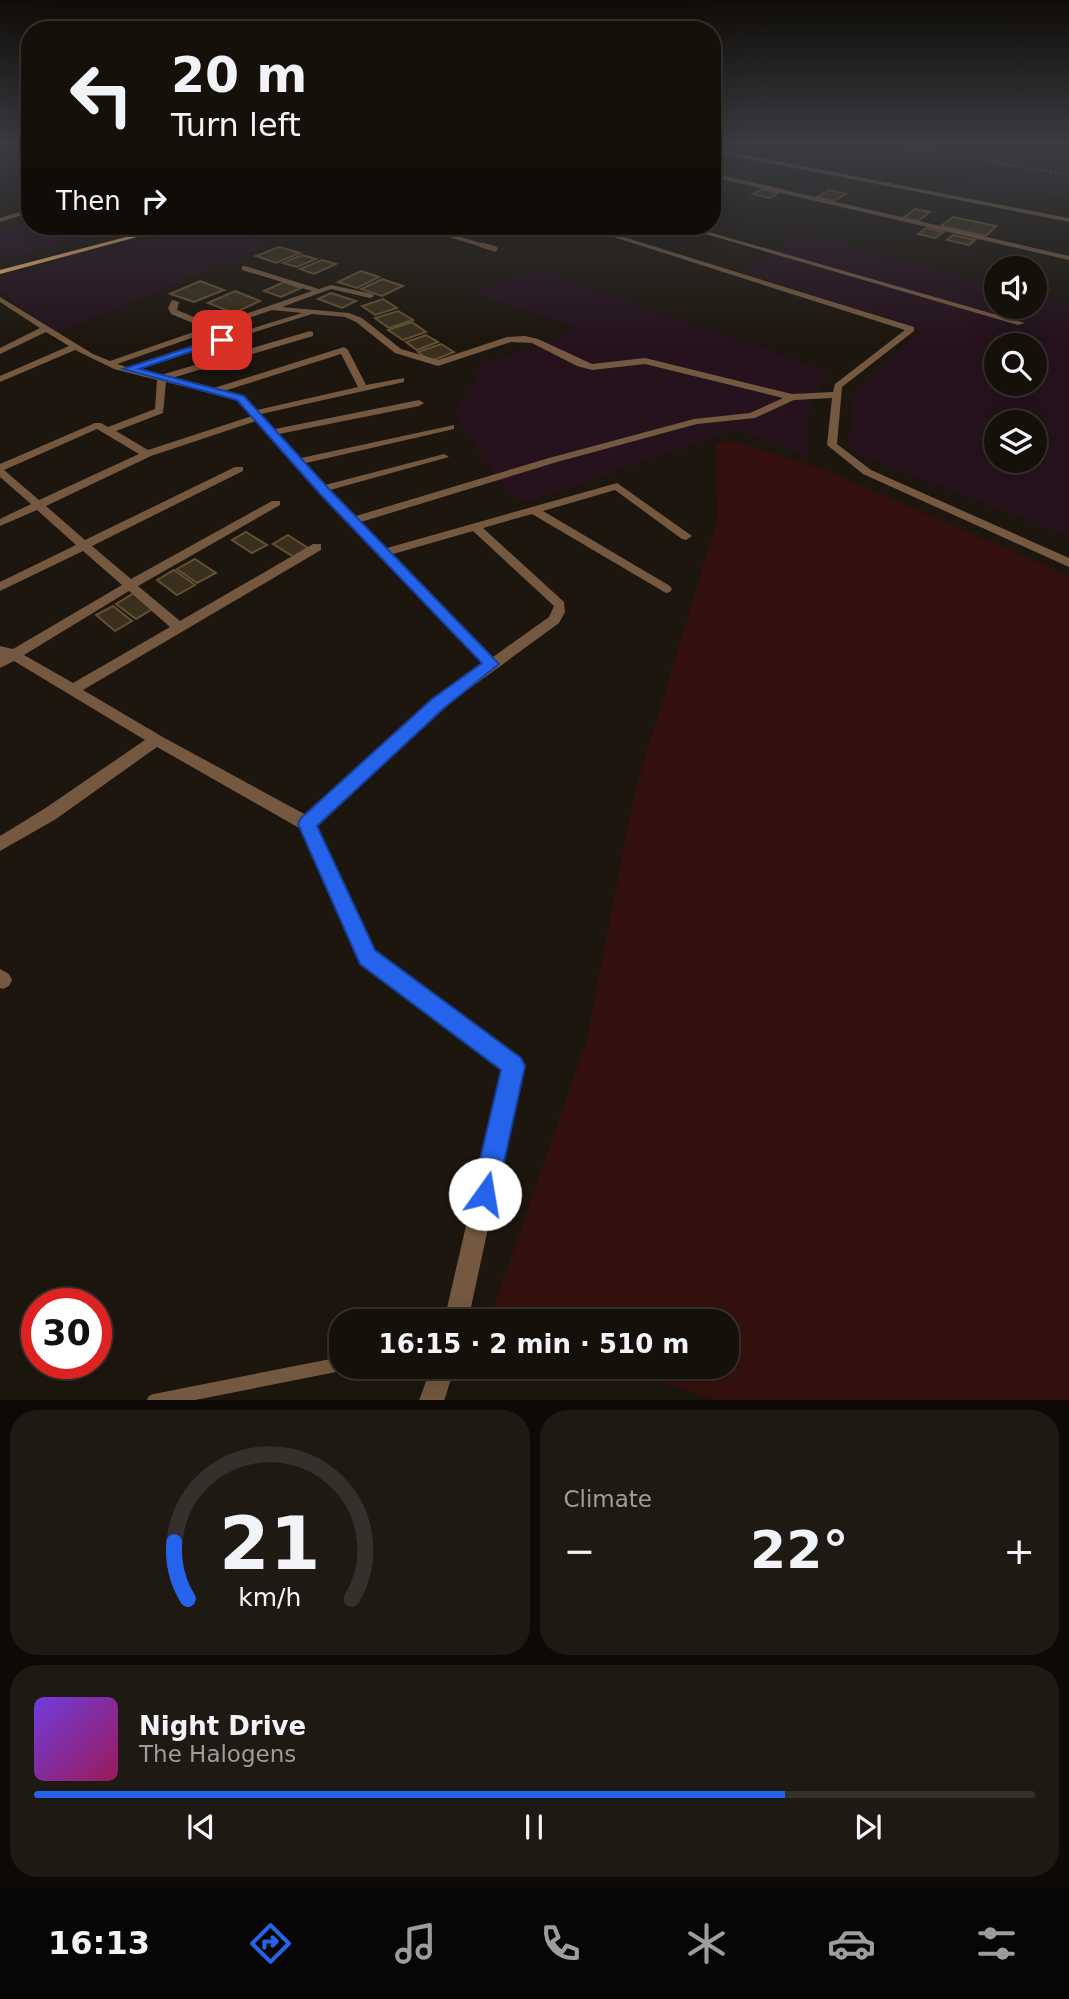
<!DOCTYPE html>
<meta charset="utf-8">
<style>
:root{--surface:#15100a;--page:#1e1913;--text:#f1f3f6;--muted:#9d9d9c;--line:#34302b;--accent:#2563eb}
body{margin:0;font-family:"DejaVu Sans",sans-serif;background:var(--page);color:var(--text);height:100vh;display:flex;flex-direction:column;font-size:26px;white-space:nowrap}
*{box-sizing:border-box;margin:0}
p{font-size:23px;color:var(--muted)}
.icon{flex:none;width:38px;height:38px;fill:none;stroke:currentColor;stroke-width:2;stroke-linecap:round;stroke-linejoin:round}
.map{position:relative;height:1400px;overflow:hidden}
.sheet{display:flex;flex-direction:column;gap:10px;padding:10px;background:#0c0906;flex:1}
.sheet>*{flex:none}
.banner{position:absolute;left:21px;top:21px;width:700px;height:214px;border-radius:28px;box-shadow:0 7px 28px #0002,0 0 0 2px var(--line);background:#15100a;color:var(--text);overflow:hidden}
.fabs{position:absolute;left:984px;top:256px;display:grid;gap:14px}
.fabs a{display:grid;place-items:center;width:63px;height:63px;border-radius:50%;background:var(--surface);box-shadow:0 7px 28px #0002,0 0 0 2px var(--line);font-size:35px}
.speed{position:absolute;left:21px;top:1288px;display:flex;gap:14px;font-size:35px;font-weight:700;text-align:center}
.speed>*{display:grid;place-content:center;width:91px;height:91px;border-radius:50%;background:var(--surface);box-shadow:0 7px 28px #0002,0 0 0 2px var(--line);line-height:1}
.speed .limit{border:10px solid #d22;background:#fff;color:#111}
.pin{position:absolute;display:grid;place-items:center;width:60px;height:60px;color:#fff;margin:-30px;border-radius:14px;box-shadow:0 4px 10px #0006}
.me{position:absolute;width:77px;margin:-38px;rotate:13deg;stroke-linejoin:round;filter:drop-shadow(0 0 5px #0008)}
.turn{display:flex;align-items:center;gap:24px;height:147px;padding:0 35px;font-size:32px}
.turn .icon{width:91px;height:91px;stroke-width:2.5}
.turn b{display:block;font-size:49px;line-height:60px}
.then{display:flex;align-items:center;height:66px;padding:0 35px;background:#0003;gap:14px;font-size:26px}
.big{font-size:52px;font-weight:700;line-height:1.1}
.sheet .card{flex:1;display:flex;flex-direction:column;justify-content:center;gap:10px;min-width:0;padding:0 24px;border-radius:28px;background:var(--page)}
.sheet .dial{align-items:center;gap:0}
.dial svg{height:182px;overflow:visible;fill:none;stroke:var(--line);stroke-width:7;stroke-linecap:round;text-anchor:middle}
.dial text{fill:var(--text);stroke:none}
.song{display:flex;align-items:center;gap:21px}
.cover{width:84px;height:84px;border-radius:10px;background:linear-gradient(135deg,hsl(260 70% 55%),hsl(330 70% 35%))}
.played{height:7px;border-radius:4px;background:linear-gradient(90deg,var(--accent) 75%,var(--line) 75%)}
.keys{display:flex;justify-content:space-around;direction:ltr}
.heat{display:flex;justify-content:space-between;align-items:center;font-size:38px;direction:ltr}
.sheet .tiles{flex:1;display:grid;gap:10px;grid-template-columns:1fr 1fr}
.card:last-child{grid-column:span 2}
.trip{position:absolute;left:329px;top:1309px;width:410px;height:70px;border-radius:28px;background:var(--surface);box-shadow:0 7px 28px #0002,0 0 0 2px var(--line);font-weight:700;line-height:70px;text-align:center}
.menu{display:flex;height:112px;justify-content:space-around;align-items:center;background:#080604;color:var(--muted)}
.menu .icon{width:49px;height:49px}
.menu .on{color:var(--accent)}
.menu b{font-size:32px;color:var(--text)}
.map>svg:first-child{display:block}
.green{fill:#25121d;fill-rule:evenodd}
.water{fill:#34110f}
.building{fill:#3a2f1d;stroke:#635032;stroke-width:2}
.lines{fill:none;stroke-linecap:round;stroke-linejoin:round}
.path{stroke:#9f3d7b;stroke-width:2;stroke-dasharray:2 2.5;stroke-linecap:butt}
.lane-far2{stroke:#74583f;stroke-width:3.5}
.lane-far1{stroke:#74583f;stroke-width:5}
.lane{stroke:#74583f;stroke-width:14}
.street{fill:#74583f;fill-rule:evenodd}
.secondary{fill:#ebaa73;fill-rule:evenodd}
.route{fill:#2563eb;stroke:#184099;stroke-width:2}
</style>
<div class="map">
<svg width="1069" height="1401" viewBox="0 0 1069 1401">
<rect width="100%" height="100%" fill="#1c160e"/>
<g class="green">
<path d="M765,144H1069V199Z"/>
<path d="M30,147V184L7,190L0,186V154Z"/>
<path d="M30,222V226H142L0,260V231Z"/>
<path d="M200,226H215L274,243L57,333L0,291V279L80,255Z"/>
<path d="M802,234L996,285V306H1034V295L1069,304V536L863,456L848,448L854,394L921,330L741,272ZM996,345H1034V383H996ZM996,422H1034V460H996Z"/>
<path d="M537,269L828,371L809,408L807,457L736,429L529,502L505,490L455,414L483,365L578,329L472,292Z"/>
</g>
<path class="water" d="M733,441L823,469L1069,576V1400H713L618,1367H726V1321H489L587,1039L634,795L717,520L716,443Z"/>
<g class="building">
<path d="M762,189L778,193L770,198L753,194Z"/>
<path d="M829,190L846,194L834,201L817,197Z"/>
<path d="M915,209L930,212L918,221L903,218Z"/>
<path d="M953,217L996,226L986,236L941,226Z"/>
<path d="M926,228L943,232L935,238L918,234Z"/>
<path d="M953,235L975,240L969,245L947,240Z"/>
<path d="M279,247L300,253L276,263L256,256Z"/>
<path d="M302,255L316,259L297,267L283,263Z"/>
<path d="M322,260L336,264L314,274L300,269Z"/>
<path d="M361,271L379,277L357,288L338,282Z"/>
<path d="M382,279L403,286L382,296L361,289Z"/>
<path d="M200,281L224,290L194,302L170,294Z"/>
<path d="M284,282L301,288L281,297L264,291Z"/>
<path d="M235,291L260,301L234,313L208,303Z"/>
<path d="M331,293L356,301L342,308L318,299Z"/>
<path d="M383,299L397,308L375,315L362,306Z"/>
<path d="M398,311L413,320L389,328L375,318Z"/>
<path d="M412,322L426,332L403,340L388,330Z"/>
<path d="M426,335L438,342L417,350L406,342Z"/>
<path d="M441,344L454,352L431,361L418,352Z"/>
<path d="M246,532L267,545L252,553L232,540Z"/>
<path d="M288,535L308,548L294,557L273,544Z"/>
<path d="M195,559L216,573L197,583L177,569Z"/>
<path d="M174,570L195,585L177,595L157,580Z"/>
<path d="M134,593L154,608L136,619L116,604Z"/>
<path d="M113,606L132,621L115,631L96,615Z"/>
</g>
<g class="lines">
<path class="path" d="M890,144L1069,175"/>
<g class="lane-far2">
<path d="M712,150L1069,220"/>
<path d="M419,226L488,247"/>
<path d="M277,227L281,226"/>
</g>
<path class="lane-far1" d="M482,245L495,249"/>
<path class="lane" d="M154,1401L341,1364"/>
<g class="street">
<path d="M712,173L1069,256V260L712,177Z"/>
<path d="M23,211L30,214V218L23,215L0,222V218Z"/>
<path d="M579,226H588L914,327V331L842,387L837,444L871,470L1069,558V567L863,474L827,445L832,398L794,400L755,418L697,424L557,462L361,522L387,548L617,483L692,536L686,540L682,539L615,490L543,511L670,586L672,589L670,592L666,593L532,514L483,528L564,602L565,612L559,623L443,708L316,826L374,951L520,1059L523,1066L468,1321H444L502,1070L362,963L301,829L157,747L56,819L0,851V836L44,809L145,740L14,661L0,668V646L13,649L122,585L83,551L0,591V582L76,545L37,510L0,526V519L31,504L0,477V464L95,423H101L108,427L155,409L157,380L114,369L75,350L0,382V376L69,346L46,332L0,354V348L40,328L0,302V297L93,354L110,361L205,328L171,314L168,308L172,300L179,302L177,310L213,325L312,291L242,270V266H245L319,289L331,285L373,294L374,296L370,298L331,289L282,307L349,313L362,318L401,349L438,360L507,337L525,336L538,339L592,364L645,358L792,394L833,392L835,384L905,330ZM272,310L302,313L127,367L117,364ZM312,314L345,317L356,322L395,353L438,366L511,342L532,343L577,366L592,370L645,364L783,398L750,413L694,419L549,458L356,516L330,490L449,457L444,454L325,485L306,463L454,429V425L301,458L279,434L419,406L424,403L419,400L275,429L261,414L404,382V378L366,385L348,350L344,347L214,388L172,378L313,336V332L310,331L161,375L138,369ZM341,354L358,387L257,410L244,396L224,391ZM166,382L238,400L252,416L148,450L116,431L163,413ZM256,421L349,523L483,663L433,700L306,815L161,736L83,690L321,550V544H313L180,621L138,586L280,505V501H272L131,579L92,546L243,471V467H235L85,540L46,506L151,456ZM97,429L139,454L39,500L4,470ZM473,531L554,606L549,617L493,657L393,554ZM129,591L170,627L73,683L24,655Z"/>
<path d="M678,226H688L1025,323L1018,325Z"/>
<path d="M0,969L9,974L12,980L9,986L3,989L0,988Z"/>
<path d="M431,1367H455L444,1401H419Z"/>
</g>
<path class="secondary" d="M168,226H178L0,274V270Z"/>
</g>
<linearGradient id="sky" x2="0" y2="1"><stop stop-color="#0f0c08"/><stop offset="0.42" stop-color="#3a3c41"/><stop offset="1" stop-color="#3a3c41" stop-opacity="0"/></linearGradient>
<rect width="1069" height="340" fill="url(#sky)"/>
<path class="route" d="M218,338L226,340L139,369L244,396L329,489L499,664L444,708L317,826L375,950L521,1058L525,1066L497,1194L493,1202L485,1206L476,1202L472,1194L501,1070L360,964L298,824L301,818L432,699L482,663L320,494L237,400L123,369Z"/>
</svg>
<div class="fabs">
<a><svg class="icon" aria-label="sound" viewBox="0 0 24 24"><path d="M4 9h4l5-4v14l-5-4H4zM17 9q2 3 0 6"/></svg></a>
<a><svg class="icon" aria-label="search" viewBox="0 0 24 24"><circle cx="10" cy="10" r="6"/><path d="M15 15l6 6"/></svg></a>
<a><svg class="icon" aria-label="layers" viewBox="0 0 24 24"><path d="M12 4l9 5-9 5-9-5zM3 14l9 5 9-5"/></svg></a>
</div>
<div class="speed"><div class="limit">30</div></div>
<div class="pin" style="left:222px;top:340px;background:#d93025"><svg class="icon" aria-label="arrive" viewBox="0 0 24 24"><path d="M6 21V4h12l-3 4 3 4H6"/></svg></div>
<svg class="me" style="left:485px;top:1194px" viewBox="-20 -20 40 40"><circle r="19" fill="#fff"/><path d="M0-13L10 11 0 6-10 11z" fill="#2563eb"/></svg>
<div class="trip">16:15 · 2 min · 510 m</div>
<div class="banner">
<div class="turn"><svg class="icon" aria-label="left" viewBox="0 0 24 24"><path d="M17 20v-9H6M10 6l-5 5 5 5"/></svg><div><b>20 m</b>Turn left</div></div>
<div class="then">Then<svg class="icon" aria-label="right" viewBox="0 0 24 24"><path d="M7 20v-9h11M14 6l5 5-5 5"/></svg></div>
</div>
</div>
<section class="sheet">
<div class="tiles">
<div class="card dial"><svg viewBox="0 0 100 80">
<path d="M14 69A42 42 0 1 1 86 69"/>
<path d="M14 69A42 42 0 0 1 8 44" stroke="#2563eb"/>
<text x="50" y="56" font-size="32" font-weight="700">21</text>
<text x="50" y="72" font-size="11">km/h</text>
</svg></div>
<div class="card"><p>Climate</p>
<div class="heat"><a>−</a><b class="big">22°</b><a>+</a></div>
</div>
<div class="card">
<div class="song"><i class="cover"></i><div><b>Night Drive</b><p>The Halogens</p></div></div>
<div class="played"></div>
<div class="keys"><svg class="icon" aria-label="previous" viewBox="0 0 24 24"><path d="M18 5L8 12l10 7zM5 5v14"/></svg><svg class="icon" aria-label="pause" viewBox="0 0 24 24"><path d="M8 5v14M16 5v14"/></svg><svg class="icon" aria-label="next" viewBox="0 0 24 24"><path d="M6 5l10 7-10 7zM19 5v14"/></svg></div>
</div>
</div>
</section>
<nav class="menu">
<b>16:13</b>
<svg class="icon on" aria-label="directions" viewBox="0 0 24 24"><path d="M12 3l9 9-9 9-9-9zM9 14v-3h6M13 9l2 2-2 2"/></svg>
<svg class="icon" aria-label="music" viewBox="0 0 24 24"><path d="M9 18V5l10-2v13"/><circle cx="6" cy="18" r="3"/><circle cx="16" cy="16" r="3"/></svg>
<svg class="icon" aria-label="phone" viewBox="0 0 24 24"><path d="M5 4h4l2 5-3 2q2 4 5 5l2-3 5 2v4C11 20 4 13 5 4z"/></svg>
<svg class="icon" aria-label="climate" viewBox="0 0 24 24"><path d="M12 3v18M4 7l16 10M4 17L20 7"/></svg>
<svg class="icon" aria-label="car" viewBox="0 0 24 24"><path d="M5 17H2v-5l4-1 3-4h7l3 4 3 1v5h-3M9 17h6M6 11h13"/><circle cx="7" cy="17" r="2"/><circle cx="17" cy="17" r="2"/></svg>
<svg class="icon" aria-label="filters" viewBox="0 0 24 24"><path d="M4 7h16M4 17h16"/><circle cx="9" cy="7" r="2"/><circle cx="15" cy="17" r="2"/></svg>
</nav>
